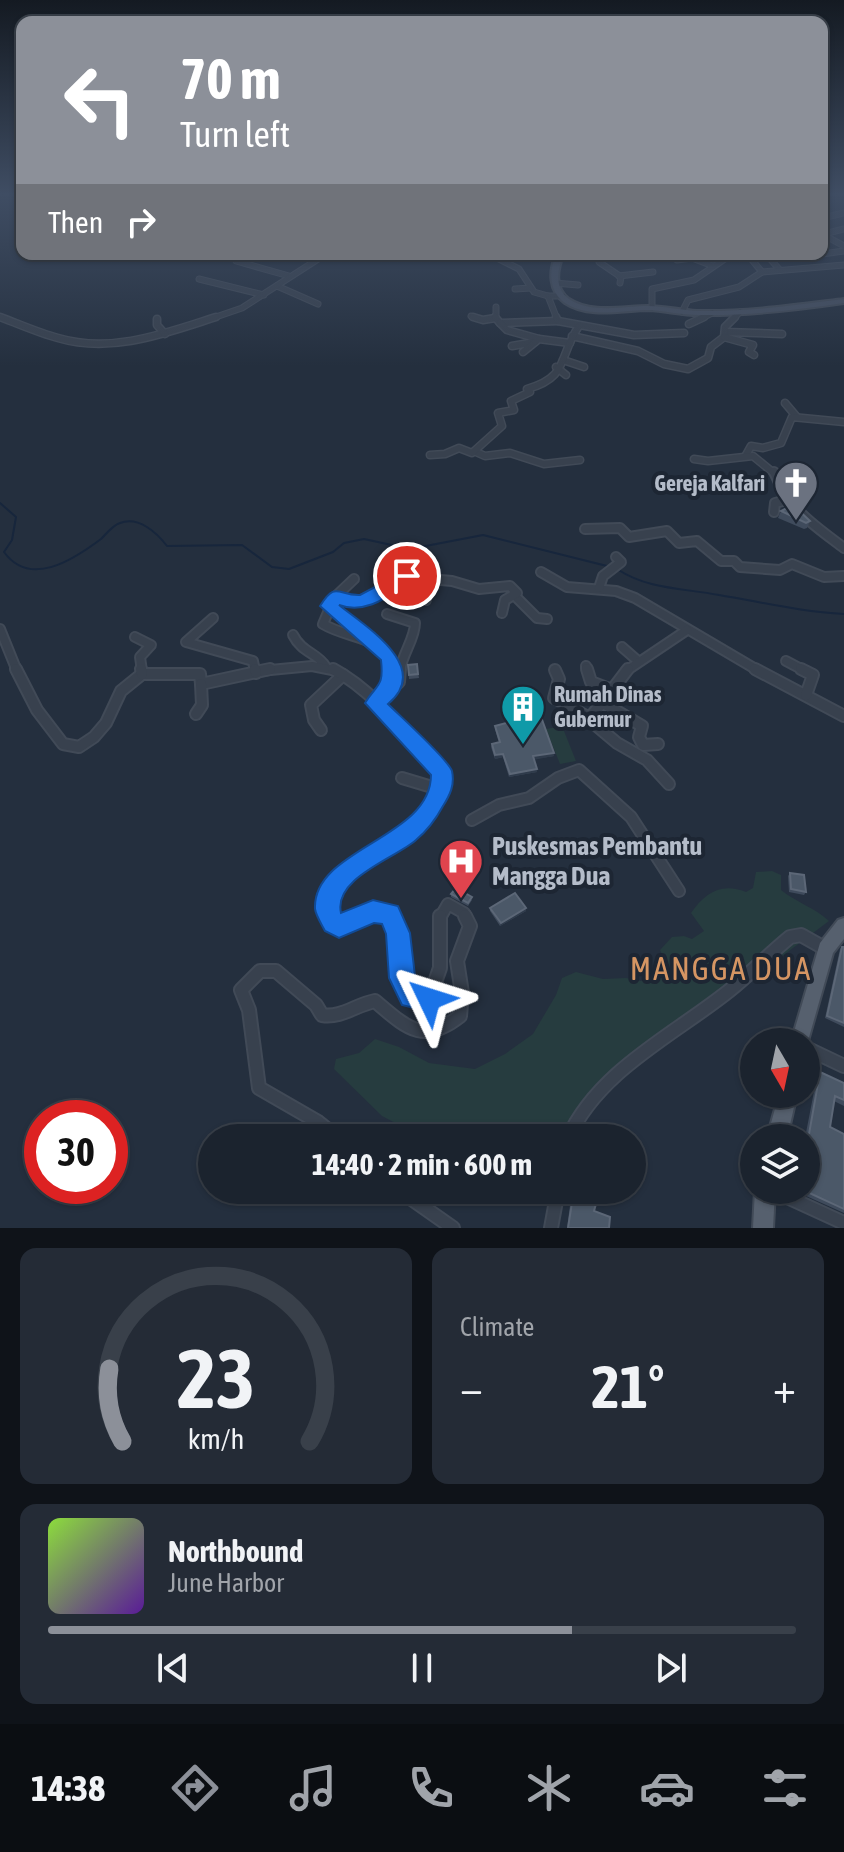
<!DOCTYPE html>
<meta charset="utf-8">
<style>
:root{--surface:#1b232e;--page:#242b36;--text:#f1f3f6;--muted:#a0a4aa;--line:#39404a;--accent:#8c9099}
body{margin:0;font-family:"Asap Condensed",sans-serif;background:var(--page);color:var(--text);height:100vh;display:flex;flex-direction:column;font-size:30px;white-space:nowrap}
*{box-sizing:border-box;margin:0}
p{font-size:26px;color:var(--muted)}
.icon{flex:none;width:44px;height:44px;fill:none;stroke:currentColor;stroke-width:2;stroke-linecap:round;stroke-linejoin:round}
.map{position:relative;height:1228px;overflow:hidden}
.details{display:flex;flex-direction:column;gap:20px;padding:20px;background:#0f1319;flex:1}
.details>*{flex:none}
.banner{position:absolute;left:16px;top:16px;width:812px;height:244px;border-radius:16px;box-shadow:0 2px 6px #0004,0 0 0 2px var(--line);background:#8c9099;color:#fff;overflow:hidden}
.needle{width:52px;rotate:171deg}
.controls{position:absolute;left:740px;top:1028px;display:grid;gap:16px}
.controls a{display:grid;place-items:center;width:80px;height:80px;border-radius:50%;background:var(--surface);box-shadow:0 2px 6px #0004,0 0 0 2px var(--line);font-size:40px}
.speed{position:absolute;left:24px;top:1100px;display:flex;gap:16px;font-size:40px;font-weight:700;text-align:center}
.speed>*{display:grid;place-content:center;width:104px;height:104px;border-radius:50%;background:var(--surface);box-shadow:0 2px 6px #0004,0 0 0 2px var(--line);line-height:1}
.speed .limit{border:12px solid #d22;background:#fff;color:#111}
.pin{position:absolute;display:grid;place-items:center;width:68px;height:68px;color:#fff;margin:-34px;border:4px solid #fff;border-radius:50%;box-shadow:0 2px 8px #0007}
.me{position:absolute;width:88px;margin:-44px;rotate:311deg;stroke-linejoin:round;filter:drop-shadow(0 0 6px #0008)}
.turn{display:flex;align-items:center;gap:28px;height:168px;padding:0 32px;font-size:36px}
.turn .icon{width:104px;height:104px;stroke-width:2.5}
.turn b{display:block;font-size:56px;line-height:68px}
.then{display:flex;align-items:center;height:76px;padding:0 32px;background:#0003;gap:16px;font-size:30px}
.big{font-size:60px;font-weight:700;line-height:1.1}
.details .tile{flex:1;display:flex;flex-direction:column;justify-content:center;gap:12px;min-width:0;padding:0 28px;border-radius:16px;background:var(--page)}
.details .dial{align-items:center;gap:0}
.dial svg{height:208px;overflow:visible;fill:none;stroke:var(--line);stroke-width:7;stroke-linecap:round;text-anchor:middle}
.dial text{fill:var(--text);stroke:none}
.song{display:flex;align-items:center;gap:24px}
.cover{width:96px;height:96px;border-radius:12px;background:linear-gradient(135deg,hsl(90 70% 55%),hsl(270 70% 35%))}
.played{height:8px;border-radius:4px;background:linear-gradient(90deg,var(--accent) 70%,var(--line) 70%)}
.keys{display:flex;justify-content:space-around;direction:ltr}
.heat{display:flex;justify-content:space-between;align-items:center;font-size:44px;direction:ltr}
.details .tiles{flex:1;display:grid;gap:20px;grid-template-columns:1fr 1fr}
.tile:last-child{grid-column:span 2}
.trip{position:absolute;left:198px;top:1124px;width:448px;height:80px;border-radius:40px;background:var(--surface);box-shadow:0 2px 6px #0004,0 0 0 2px var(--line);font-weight:700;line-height:80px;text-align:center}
.dock{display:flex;height:128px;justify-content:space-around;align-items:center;background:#0b0e12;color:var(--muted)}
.dock .icon{width:56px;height:56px}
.dock .on{color:var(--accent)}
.dock b{font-size:36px;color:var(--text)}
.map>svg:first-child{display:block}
.green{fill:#263c3f}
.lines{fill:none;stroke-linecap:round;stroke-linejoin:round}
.stream{stroke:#17263c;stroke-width:2}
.street-far4-casing{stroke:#414a57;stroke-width:7}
.street-far3-casing{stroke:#414a57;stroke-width:9}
.street-far2-casing{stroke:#414a57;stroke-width:12}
.street-far1-casing{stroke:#414a57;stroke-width:14}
.street-casing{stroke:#414a57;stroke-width:16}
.secondary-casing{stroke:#414a57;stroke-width:4}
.primary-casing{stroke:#414a57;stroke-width:4}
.street-far4{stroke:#38414e;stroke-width:5}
.street-far3{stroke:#38414e;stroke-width:6}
.street-far2{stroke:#38414e;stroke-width:8}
.street-far1{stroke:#38414e;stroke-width:10}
.street{stroke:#38414e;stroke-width:12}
.secondary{fill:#465061;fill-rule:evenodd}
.primary{fill:#56606e;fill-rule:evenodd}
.wall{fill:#3f4b5c}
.shaded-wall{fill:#2f3b4b}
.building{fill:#4b5868;stroke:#5c6777;stroke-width:2}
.route{fill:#1a73e8;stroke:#114b97;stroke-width:2}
.labels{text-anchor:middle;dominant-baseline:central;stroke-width:8;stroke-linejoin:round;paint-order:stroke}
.poi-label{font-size:22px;font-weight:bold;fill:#b4bcc9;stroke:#1d2633;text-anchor:end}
.near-poi-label{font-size:26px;font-weight:bold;fill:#b4bcc9;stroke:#1d2633;text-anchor:start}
.near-quarter-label{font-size:32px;letter-spacing:2px;fill:#d59563;stroke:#1d2633}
</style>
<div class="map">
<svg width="844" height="1228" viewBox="0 0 844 1228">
<rect width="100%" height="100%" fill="#242f3e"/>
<g class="green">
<path d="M562,726L576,761L560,764L546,729Z"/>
<path d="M772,871L781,875V890C797,903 814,907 829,921L686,1028L592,1103L563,1138H424L382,1116L334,1069L336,1059L359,1053L375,1039L399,1047L429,1063L475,1069L505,1054L533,1034L556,995L562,978L576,972L603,979L626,978L641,981L666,964L660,950L672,937L684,936L692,939L704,931L691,913C705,893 721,882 746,892L753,888L756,872Z"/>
</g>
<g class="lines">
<g class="stream">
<path d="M0,503L16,517L12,540L4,552C30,588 73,560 101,539C106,534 113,525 120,523C139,516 157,533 167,546L242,545L272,567L289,569L333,552L344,543L364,539L410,549L483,535L611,567"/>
<path d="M617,569C649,590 683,588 719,595C761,602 802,612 844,614"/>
</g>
<g class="street-far4-casing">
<g id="street-far4">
<path d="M822,218L844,213"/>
<path d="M822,234L844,246"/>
<path d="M824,234L844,229"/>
<path d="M244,254L236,261L289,276"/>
<path d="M489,254L519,269L534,292L548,296"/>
<path d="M600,254L599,262L621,277L620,283"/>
<path d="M747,254L762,272"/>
<path d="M822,254L844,251"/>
<path d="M677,260L692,258L713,266"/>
<path d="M780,270L770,259L819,254"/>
<path d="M619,276L653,272"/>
<path d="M199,279L264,295"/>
<path d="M555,283L578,285"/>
<path d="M277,286L318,304"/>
<path d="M515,289L531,288"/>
<path d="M652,308V289L694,280L732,254"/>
<path d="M682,312L688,300L739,287L762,272L844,265"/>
<path d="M471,316L479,319"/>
<path d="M0,317L5,319"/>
<path d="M210,319L242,308L326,254"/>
<path d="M491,319L495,318"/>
<path d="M496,319V307"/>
<path d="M557,319L548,296H563"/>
<path d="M700,319L712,313"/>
<path d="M733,319L740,312"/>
</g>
</g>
<g class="street-far3-casing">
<g id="street-far3">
<path d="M0,317C19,324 39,333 58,338C112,354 166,333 216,317"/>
<path d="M473,317L483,320L495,318"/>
<path d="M495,317L500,323L558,321"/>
<path d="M556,317L558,321L634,335L684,333"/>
<path d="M157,319V325L165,334"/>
<path d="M500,323L507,330L539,339"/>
<path d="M689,324L704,317"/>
<path d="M725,332L782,334"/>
<path d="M572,336L638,351L664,364L688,369L708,358L711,347L724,337L725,327L735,317"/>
<path d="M724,337L753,345L749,352L754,355"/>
<path d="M512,346L535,342"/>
<path d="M523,352L539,339L570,343"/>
<path d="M563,360L584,367"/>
<path d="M556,367L566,375"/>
<path d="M785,403L796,416"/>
<path d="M476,452L485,456L510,453L544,464L580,460"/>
<path d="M430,455L445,454L459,448L472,453L502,426L498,413L514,410L511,401L530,392L527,389C570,377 558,356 579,326"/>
<path d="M746,455L751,446L763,448L781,443L792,417L844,422"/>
<path d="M694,459L708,461L753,456L775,474"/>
</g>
</g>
<g class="street-far2-casing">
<g id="street-far2">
<path d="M774,472C791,511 811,523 844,548"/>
<path d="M774,512L775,503L787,500"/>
<path d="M585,529L620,528L629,537L667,531L679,543L697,541L721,561H734L740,567L780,570L792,564L824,577L844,576"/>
<path d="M541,572L567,587L616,591L635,598L759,671"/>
<path d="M354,579L334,598L323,624C349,640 387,635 394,671"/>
<path d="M599,588L603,576L621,562L616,557"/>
<path d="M386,594L394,592L426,600"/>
<path d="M514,595L537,618L547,619"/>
<path d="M336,596L350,602L369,599"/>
<path d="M368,600L411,574L418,578L452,581L479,589L510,586L517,593L505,600L502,613"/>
<path d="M329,606L363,637"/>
<path d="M387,614L415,623C415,639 402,654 400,671"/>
<path d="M213,618L186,642L253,661L255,671"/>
<path d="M0,629L17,671"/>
<path d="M293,635C302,653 318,653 326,667"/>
<path d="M135,637L151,645L140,657L142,671"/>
<path d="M622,647L638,661"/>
<path d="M786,661L805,671"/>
<path d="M586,666L587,671"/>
<path d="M260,671L312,666L337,671"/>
<path d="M626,671L687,630"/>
</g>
</g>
<g class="street-far1-casing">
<g id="street-far1">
<path d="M16,669L37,710L63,744L79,747L94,737L106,723L121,691L142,674H200L201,684L270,669"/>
<path d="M141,669L142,674"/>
<path d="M255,669L256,673"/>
<path d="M587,669L591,682L612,690L628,669"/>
<path d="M755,669L844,716"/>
<path d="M801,669L813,675L806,695"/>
<path d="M555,670L559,679L554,698C569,703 576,713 591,718"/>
<path d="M612,690L593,714L592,722L617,743L647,760L669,784"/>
<path d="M386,694L394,669"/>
<path d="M375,703L399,682L400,669"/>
<path d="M603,703L642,726L639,737L643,745L658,744"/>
<path d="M196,714L202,705L201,684"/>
<path d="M321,730L314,720L311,705L343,675"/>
<path d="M402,778L442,790"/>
<path d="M472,820L499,805L529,798L558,778L579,770L631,817L679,891"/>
<path d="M330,918C307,856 452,841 441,772C408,737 376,692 333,669"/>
<path d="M358,918L373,911L389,914L391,918"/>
<path d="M440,918L448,904L464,913L466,918"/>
</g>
</g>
<g class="street-casing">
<g id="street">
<path d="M329,916L339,926L362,916"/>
<path d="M390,916C402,942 398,970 411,996L429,999L440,968V916"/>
<path d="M806,1048L844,1066"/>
<path d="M338,1138L318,1122L259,1088L249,1010L241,990L260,971H276L316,1005L322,1015C342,1018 355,1005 375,1001C407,1028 423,1045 460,1016L462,993L457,961L470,926L465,916"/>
<path d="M568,1138C599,1070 674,1035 730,990C751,973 769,954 790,937L801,935L826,949"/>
<path d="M399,1190L453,1228"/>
<path d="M772,1190L844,1223"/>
<path d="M551,1228L558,1190"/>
</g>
</g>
<g class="secondary-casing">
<path id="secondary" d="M556,254H564C557,269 554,288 569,299C591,314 624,306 648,306C664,306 680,310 697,311C746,312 795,305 844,299V303C796,310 747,316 698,315C682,315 666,311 649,310C623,310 589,319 565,303C548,291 549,271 556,254Z"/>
</g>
<g class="primary-casing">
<g id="primary">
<path d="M844,918V939L833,953L806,1048V1042H791L820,943L838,920Z"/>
<path d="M779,1094H797L787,1138H767Z"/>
<path d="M755,1190H775L773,1228H753Z"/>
</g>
</g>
<use href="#street-far4" class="street-far4"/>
<use href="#street-far3" class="street-far3"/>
<use href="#street-far2" class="street-far2"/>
<use href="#street-far1" class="street-far1"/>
<use href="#street" class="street"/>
<use href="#secondary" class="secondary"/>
<use href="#primary" class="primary"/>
</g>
<g class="wall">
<path d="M781,511L810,521L807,528L804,529L778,518Z"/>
<path d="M417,664L419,678L409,679L408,665Z"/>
<path d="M495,726L554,756L534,759L537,769V772L509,777L503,757L495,759L491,747L492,744L499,743L495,729Z"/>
<path d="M790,873L806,892L804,895L789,892L788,876Z"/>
<path d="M451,894L472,900L468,906L451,897Z"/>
<path d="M490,908L526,911L500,926L490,911Z"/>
<path d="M842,947H844V1027L825,1018L840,949Z"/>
<path d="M820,1072L844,1083V1106L834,1101L830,1127L844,1134V1213L795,1191L806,1190L805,1138L817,1076Z"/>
<path d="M572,1190H593L594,1211L609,1228H567Z"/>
</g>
<g class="shaded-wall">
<path d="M554,753V756L533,760V756Z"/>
<path d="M503,754V757L495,759V755Z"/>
<path d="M537,769V772L509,777L510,774Z"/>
<path d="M526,908V911L500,926L501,923Z"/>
</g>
<g class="building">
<path d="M793,505L810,521L806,523L781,511Z"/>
<path d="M417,664L418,674L409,675L408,665Z"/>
<path d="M540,714L554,753L533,756L537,769L510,774L503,754L495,755L492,744L500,742L495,726Z"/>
<path d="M790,873L804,875L806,892L791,889Z"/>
<path d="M456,888L472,897L468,903L451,894Z"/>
<path d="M515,893L526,908L501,923L490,908Z"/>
<path d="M842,947H844V1023L827,1016Z"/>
<path d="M820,1072L844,1083V1100L835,1096L830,1127L844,1134V1209L803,1190H806V1151Z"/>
<path d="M574,1190H593L599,1193L594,1211L610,1217L609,1228H568Z"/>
</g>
<linearGradient id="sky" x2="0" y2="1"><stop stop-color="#141a22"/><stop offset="0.53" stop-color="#3f4d63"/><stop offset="1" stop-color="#3f4d63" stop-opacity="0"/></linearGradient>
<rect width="844" height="366" fill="url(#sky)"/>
<path class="route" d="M407,570L416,576L413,581C390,595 367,615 339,605C365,626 433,667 388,704C400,716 448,759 452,771C455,785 450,795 443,806C436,819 428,830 416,840C396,858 333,878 341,913L373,900L398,906L410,933L415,976L419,984L438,990L442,999L438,1008L429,1012L402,1005L389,978L386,934L382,924L374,923L339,938L325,931C322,925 316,916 315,909C312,848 431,839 431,775L365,703C377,683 384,688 381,660L320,606C336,580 338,596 360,595Z"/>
<defs>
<g id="church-pin" transform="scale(2.3)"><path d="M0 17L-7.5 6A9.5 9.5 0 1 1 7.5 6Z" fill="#6b7280" stroke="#1d2633"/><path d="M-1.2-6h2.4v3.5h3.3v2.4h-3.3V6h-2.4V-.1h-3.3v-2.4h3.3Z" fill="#fff"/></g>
<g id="building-pin" transform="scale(2.3)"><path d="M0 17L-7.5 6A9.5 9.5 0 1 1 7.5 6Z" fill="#0f9aa8" stroke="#1d2633"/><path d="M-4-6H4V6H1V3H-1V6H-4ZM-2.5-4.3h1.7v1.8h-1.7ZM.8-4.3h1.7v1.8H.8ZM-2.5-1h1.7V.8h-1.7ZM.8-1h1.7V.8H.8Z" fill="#fff"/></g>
<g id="hospital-pin" transform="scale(2.3)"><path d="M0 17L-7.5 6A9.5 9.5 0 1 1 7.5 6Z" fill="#e0444e" stroke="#1d2633"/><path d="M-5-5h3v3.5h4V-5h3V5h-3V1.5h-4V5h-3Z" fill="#fff"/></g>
</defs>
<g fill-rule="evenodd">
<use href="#church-pin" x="796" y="483"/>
<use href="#building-pin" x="523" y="707"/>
<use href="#hospital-pin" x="461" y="861"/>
</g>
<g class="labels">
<g class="poi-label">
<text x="765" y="483">Gereja Kalfari</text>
<text x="554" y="694" text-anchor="start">Rumah Dinas<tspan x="554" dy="25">Gubernur</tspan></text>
</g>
<g class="near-poi-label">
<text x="492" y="846">Puskesmas Pembantu<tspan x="492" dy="30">Mangga Dua</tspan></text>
</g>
<g class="near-quarter-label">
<text x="721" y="968">MANGGA DUA</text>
</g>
</g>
</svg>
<div class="controls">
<a><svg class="needle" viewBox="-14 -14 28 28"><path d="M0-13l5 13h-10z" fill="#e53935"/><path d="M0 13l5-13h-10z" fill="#a0a4aa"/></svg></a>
<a><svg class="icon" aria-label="layers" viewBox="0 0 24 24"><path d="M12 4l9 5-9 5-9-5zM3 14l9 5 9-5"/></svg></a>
</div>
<div class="speed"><div class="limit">30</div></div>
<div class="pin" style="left:407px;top:576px;background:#d93025"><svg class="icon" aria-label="arrive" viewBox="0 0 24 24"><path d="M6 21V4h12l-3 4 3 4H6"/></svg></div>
<svg class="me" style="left:429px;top:999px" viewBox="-20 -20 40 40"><path d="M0-17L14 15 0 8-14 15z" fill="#1a73e8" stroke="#fff" stroke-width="4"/></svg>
<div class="trip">14:40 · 2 min · 600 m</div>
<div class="banner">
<div class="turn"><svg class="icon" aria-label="left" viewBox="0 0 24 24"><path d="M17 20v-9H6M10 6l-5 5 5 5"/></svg><div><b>70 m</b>Turn left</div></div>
<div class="then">Then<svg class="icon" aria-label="right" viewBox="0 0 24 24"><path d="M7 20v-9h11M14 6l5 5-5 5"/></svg></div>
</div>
</div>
<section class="details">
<div class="tiles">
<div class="tile dial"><svg viewBox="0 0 100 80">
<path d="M14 69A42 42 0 1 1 86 69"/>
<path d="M14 69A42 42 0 0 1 9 41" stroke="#8c9099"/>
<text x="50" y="56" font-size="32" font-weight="700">23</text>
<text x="50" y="72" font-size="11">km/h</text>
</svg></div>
<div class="tile"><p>Climate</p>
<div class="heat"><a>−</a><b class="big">21°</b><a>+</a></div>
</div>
<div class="tile">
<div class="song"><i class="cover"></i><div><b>Northbound</b><p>June Harbor</p></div></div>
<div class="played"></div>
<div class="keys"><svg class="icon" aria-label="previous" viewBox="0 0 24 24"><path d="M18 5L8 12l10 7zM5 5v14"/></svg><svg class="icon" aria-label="pause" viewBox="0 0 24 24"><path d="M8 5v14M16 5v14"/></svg><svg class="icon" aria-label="next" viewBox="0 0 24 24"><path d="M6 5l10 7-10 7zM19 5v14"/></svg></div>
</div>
</div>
</section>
<nav class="dock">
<b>14:38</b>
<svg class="icon on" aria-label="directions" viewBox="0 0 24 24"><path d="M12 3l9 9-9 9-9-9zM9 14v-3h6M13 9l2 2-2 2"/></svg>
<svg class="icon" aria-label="music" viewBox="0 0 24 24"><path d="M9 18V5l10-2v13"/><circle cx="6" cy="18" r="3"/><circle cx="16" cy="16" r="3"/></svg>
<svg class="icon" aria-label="phone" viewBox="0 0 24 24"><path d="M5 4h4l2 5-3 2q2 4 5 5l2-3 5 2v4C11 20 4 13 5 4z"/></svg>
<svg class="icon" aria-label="climate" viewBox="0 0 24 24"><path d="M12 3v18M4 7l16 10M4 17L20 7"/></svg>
<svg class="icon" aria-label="car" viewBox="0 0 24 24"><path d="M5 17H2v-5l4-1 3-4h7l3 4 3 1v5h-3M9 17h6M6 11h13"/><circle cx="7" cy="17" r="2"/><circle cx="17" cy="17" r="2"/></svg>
<svg class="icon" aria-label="filters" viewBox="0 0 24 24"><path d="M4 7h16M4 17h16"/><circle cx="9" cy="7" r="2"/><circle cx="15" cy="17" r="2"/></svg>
</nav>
